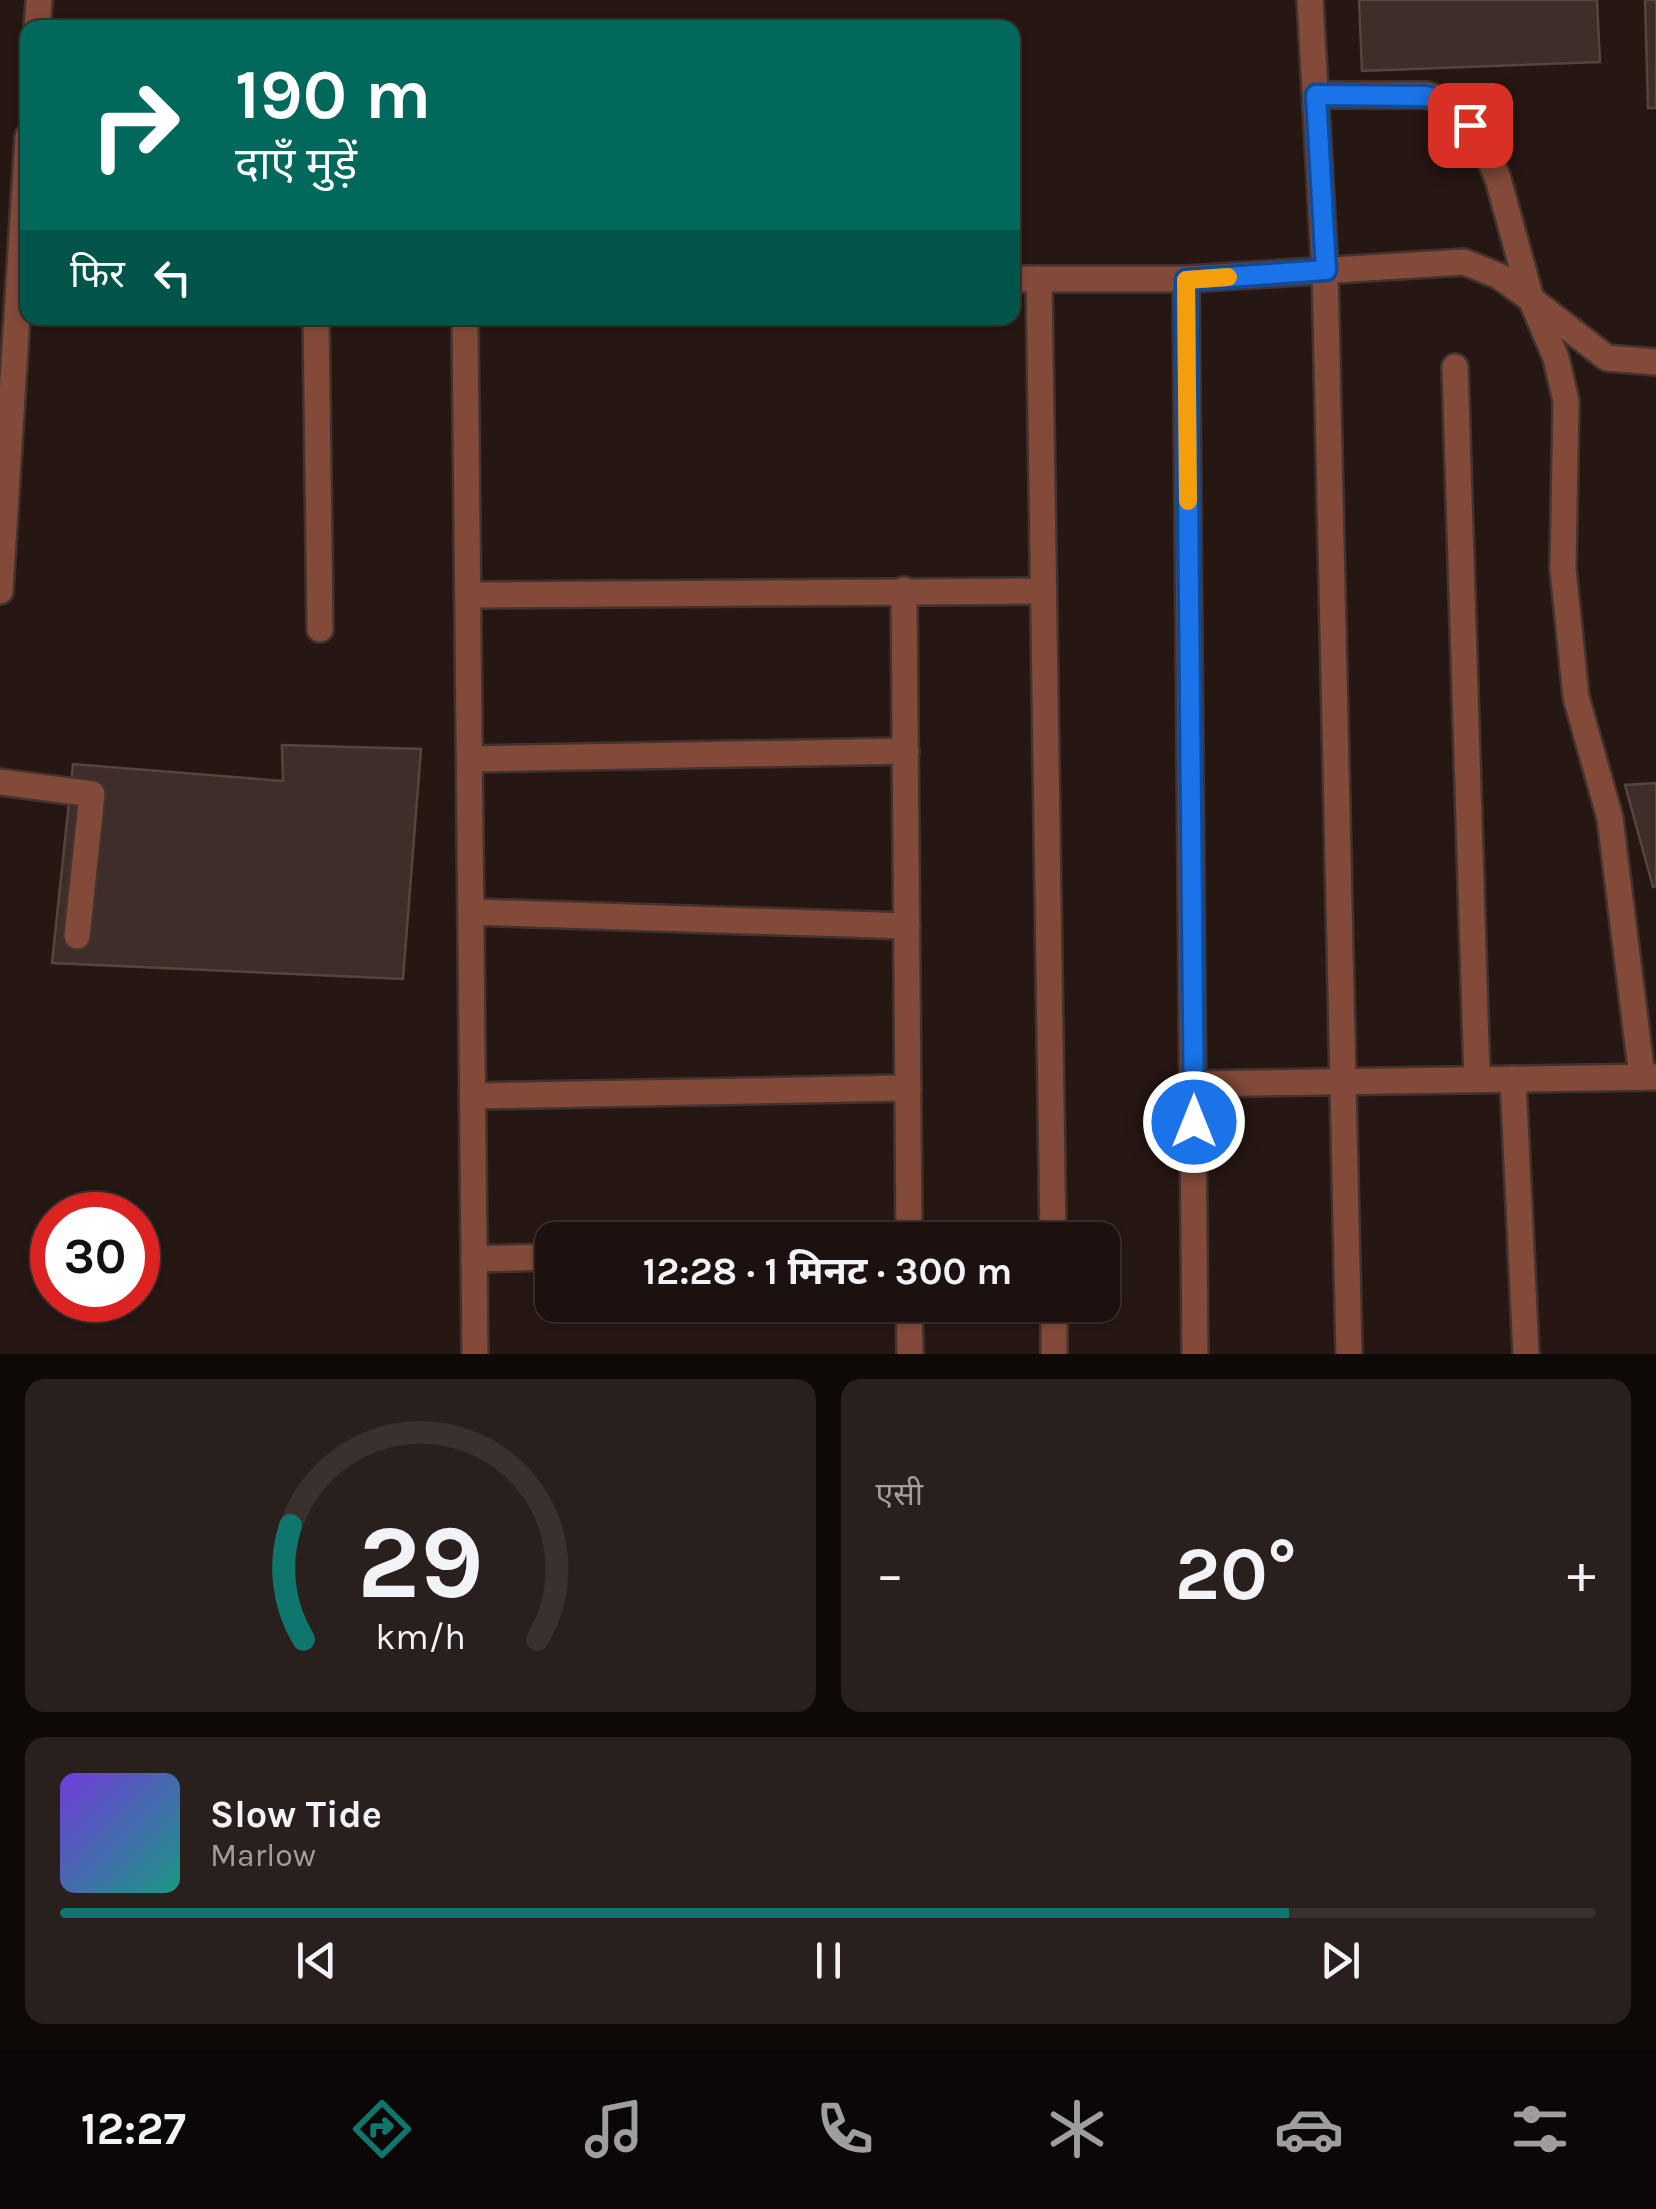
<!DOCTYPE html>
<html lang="hi">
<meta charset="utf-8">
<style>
:root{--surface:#1c110e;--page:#291f1c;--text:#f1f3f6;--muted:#a09d9e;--line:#3a312e;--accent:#0f766e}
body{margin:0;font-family:Karla,"Noto Sans Devanagari",sans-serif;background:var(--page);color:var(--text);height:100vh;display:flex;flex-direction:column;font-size:38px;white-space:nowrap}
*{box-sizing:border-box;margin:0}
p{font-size:32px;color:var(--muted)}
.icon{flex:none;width:55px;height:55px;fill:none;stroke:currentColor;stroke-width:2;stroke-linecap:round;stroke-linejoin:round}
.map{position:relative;height:1354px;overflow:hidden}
.details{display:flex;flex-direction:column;gap:25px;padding:25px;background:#0f0908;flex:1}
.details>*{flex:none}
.top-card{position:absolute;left:20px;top:20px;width:1000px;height:305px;border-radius:20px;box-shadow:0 2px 8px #0004,0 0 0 2px var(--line);background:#00695c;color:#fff;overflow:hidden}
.speed{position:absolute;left:30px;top:1192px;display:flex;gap:20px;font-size:50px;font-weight:700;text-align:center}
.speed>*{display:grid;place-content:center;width:130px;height:130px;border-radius:50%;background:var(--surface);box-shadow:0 2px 8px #0004,0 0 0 2px var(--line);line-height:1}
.speed .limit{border:15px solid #d22;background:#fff;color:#111}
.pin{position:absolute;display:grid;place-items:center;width:85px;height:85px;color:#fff;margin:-42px;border-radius:20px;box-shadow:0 5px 15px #0006}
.me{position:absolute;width:110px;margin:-55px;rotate:0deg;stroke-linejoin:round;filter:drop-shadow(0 0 8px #0008)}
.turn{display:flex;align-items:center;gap:35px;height:210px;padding:0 50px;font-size:45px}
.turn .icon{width:130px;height:130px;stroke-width:2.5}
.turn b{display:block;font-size:70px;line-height:85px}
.then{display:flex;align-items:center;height:95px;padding:0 50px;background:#0003;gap:20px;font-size:38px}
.big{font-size:75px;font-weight:700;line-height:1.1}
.details .widget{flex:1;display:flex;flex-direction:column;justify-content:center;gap:15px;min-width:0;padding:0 35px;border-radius:20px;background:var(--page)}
.details .dial{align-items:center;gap:0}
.dial svg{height:260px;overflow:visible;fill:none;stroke:var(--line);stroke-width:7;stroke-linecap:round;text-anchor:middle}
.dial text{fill:var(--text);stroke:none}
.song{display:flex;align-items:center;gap:30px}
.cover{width:120px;height:120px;border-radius:15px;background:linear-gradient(135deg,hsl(260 70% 55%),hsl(170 70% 35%))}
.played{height:10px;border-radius:5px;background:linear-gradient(90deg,var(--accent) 80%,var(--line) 80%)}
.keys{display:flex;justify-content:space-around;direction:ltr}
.heat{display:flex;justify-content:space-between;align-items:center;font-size:55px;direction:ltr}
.details .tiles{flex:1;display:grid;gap:25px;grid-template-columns:1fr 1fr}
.widget:last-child{grid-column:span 2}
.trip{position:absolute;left:535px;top:1222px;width:585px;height:100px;border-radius:20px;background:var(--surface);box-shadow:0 2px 8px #0004,0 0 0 2px var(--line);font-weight:700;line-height:100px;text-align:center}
.tabs{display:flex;height:160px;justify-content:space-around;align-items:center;background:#0b0706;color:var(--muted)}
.tabs .icon{width:70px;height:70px}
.tabs .current{color:var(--accent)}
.tabs b{font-size:45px;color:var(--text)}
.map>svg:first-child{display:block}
.building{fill:#3e2d29;stroke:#56443f;stroke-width:2.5}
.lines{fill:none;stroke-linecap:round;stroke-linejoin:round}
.minor-casing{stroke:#42332f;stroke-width:30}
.minor{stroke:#834a3a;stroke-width:25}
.route-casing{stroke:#114b97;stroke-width:25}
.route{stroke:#1a73e8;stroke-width:18}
.slow{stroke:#f59e0b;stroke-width:18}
</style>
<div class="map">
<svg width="1656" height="1354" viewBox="0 0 1656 1354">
<rect width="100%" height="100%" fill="#261713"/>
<g class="building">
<path d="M1359,0H1597L1600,62L1362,71Z"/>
<path d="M1645,0H1656V108H1648Z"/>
<path d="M282,745L421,749L403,979L52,963L73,764L283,781Z"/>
<path d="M1656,783V886L1653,887L1625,785Z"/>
</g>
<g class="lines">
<g class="minor-casing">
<g id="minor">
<path d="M1310,0L1325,271L1349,1354"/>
<path d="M37,28L39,0"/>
<path d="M1316,95H1427L1456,106L1484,145L1498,179L1531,299L1607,358L1656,362"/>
<path d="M1012,279H1186L1464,262L1499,276L1531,299L1556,358L1566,401L1563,569L1576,697L1610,818L1642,1077"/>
<path d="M1039,279L1053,1240"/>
<path d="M1186,279L1195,1354"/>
<path d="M316,318L320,629"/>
<path d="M465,318L475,1354"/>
<path d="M1455,367L1477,1079"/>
<path d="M904,590L909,1240"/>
<path d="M0,591L28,137"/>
<path d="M471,595L1043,591"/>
<path d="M472,759L906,751"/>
<path d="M0,782L92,794L77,936"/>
<path d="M473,912L907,926"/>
<path d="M1513,1079L1526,1354"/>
<path d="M1194,1084L1656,1077"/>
<path d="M474,1096L908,1088"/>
<path d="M474,1259L552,1257"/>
<path d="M909,1305L910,1354"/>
<path d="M1054,1305V1354"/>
</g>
</g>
<use href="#minor" class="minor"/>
</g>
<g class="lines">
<g class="route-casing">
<path id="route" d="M1194,1122L1186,280L1326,270L1316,95L1426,96L1456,106L1470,125"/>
</g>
<use href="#route" class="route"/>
<path class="slow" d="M1188,501L1186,280L1228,277"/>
</g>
</svg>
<div class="speed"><div class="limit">30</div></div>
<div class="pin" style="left:1470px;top:125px;background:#d93025"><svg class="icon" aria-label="arrive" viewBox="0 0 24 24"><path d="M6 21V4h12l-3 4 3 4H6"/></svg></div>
<svg class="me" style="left:1194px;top:1122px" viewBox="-20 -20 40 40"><circle r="17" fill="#1a73e8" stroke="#fff" stroke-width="3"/><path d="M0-11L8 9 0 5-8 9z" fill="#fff"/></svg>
<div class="trip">12:28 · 1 मिनट · 300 m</div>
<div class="top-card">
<div class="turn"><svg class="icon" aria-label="right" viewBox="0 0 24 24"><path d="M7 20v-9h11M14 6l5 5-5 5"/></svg><div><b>190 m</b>दाएँ मुड़ें</div></div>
<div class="then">फिर<svg class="icon" aria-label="left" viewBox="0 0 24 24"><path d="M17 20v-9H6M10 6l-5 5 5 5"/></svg></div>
</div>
</div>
<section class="details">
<div class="tiles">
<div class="widget dial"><svg viewBox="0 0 100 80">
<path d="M14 69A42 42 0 1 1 86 69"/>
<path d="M14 69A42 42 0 0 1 10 34" stroke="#0f766e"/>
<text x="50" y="56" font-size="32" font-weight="700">29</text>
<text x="50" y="72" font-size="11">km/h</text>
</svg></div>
<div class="widget"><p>एसी</p>
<div class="heat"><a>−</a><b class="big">20°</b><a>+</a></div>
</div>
<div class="widget">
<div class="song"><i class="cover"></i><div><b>Slow Tide</b><p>Marlow</p></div></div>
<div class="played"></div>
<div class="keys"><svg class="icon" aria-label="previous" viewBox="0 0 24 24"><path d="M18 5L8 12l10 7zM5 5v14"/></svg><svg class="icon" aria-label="pause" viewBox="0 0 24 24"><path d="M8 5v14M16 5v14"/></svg><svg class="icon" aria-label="next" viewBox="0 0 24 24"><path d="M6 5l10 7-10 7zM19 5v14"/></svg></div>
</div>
</div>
</section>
<nav class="tabs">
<b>12:27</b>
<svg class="icon current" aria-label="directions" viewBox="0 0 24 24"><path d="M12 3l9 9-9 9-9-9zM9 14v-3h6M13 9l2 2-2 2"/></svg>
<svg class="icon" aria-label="music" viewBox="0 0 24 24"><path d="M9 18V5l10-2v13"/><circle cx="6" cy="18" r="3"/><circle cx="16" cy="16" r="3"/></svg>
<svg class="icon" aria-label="phone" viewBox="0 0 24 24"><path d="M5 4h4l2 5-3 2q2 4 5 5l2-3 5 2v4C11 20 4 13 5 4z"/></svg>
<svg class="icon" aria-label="climate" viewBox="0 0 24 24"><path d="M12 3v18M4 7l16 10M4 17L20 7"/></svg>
<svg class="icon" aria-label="car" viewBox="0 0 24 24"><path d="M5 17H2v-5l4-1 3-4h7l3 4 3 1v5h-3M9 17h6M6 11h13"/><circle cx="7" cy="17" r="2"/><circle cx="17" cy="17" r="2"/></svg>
<svg class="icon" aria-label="filters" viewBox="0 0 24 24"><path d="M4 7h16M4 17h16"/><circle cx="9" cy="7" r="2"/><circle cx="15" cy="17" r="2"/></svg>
</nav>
